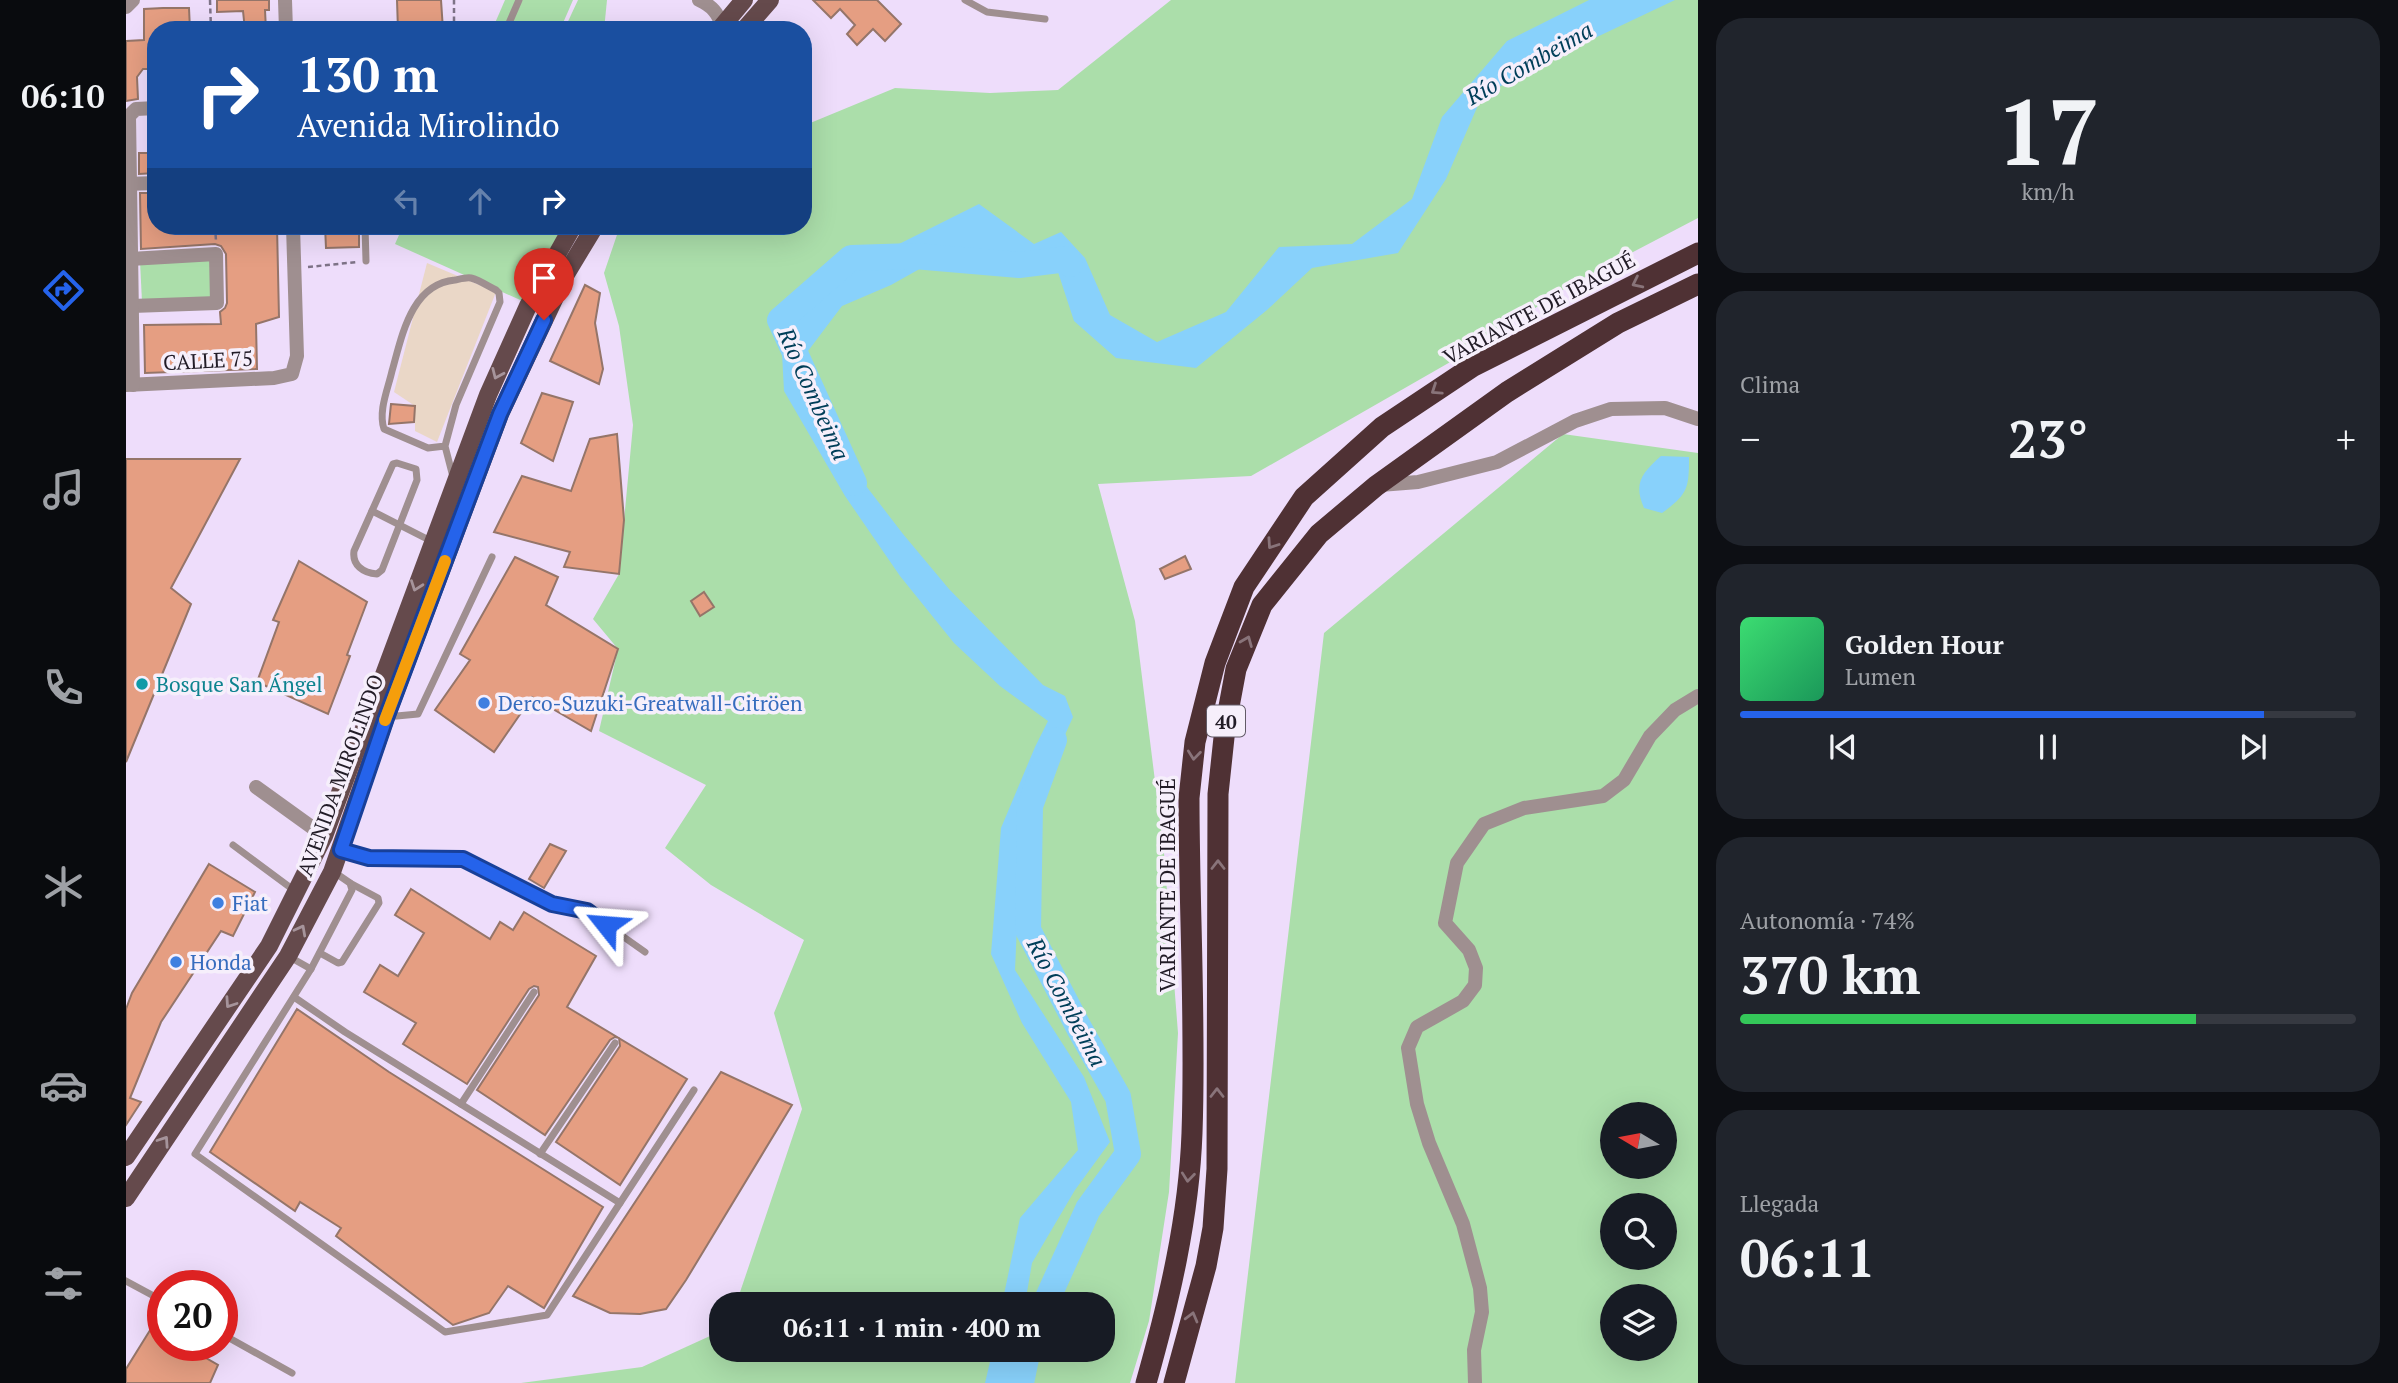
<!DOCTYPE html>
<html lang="es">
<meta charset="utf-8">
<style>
:root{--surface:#171b24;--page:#20242c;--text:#f1f3f6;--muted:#9ea1a6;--line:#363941;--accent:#2563eb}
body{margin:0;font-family:"PT Serif",serif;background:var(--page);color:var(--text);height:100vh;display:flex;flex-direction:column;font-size:26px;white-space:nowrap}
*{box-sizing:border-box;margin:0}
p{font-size:23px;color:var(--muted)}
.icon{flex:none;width:38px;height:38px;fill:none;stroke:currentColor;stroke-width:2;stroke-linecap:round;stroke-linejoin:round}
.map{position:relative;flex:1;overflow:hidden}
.drawer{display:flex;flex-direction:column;gap:18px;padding:18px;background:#0d0f14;width:700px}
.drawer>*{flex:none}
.banner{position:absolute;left:21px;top:21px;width:665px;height:214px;border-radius:28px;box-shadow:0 7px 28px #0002;background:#1a4fa0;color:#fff;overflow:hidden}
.needle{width:46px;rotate:280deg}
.controls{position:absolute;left:1474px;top:1102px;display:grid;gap:14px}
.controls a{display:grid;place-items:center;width:77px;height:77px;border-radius:50%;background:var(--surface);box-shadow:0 7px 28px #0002;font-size:35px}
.speed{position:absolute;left:21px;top:1270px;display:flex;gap:14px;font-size:35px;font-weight:700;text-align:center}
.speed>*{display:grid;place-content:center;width:91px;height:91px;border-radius:50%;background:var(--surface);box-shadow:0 7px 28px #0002;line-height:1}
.speed .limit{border:10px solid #d22;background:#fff;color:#111}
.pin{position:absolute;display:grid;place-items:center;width:60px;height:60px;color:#fff;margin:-72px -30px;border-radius:50% 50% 50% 0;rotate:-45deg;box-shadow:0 0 7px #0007}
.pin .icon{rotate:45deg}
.me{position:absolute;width:77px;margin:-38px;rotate:298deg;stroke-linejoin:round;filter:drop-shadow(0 0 5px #0008)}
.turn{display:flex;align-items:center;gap:24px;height:147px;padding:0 35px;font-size:32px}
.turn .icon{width:91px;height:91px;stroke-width:2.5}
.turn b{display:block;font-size:49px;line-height:60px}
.lanes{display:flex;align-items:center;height:66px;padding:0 35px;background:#0003;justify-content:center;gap:35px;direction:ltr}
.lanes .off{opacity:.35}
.big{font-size:52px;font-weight:600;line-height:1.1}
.drawer .tile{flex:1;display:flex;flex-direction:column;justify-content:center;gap:10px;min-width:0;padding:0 24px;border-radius:28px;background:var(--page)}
.drawer .dial{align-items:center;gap:0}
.dial b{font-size:91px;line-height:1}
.song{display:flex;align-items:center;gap:21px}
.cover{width:84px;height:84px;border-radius:10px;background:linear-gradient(135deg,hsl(140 70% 55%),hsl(150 70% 35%))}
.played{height:7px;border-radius:4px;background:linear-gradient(90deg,var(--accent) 85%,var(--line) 85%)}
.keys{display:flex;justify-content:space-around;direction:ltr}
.heat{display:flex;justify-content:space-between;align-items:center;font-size:38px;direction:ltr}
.charge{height:10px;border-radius:5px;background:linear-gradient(90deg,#34c759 74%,var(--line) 0)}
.trip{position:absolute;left:583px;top:1292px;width:406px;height:70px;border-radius:28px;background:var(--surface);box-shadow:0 7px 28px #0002;font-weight:600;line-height:70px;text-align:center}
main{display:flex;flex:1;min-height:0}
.tab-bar{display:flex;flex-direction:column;width:126px;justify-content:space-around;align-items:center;background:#090b0e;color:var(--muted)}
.tab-bar .icon{width:49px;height:49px}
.tab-bar .on{color:var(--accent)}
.tab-bar b{font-size:32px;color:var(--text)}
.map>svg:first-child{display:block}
.industrial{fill:#ead7c7}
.green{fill:#abdeaa;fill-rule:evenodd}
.water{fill:#88d1fb}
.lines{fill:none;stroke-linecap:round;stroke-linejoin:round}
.river{stroke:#88d1fb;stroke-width:26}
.building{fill:#e59e82;stroke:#957569;stroke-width:2}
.path{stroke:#7e7387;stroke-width:2.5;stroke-dasharray:5 3.5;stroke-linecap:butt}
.lane{stroke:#9f8f90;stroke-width:7}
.street{stroke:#9f8f90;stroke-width:14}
.primary{stroke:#654a4c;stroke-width:18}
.highway{stroke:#4f3134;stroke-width:21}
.oneway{stroke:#89747a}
.oneway2{stroke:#a6949b}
.route-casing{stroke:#184099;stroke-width:18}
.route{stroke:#2563eb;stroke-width:12}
.slow{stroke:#f59e0b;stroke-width:12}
.culture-dot{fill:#0f9aa8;stroke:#f6effb;stroke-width:2.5}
.shop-dot{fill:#3f7fe0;stroke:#f6effb;stroke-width:2.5}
.labels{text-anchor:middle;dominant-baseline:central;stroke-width:7;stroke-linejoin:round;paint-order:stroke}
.shield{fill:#f6effb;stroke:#625b67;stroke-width:2}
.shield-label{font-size:19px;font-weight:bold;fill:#221c27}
.street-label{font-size:21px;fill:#221c27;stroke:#f6effb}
.culture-label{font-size:21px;fill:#0d838f;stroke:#f6effb;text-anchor:start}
.shop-label{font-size:21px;fill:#366cbe;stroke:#f6effb;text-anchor:start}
.water-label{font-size:23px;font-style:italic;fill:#003e59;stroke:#f6effb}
</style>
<main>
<nav class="tab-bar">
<b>06:10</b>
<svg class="icon on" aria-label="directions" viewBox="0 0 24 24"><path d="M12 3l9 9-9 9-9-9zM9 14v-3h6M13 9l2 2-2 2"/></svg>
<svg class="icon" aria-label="music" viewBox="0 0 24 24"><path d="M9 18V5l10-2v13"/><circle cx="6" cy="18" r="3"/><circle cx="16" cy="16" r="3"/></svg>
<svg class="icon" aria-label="phone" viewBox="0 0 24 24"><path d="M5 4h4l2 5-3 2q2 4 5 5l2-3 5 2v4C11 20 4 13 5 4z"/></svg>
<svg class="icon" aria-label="climate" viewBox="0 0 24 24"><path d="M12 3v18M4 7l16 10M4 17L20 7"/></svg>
<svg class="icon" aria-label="car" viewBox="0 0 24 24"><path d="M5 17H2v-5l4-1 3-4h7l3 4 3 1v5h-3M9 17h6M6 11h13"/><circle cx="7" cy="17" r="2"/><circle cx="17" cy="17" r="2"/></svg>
<svg class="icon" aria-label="filters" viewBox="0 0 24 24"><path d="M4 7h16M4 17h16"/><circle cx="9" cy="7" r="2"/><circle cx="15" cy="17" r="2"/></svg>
</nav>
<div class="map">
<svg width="1572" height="1383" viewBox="0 0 1572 1383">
<rect width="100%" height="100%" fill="#eeddfb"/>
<path class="industrial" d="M301,263L370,292L311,442L289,431V406L268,392Z"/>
<g class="green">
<path d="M379,0H447L434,30H366Z"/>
<path d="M452,0H481L478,30H438Z"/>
<path d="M1045,0H1572V218L1446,284L1340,353L1125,476L972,484L1009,621L1038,853L1052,1033L1043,1192L1023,1321L1004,1383H395L516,1367L595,1331V1349H976V1304H610L676,1109L648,1013L678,940L585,885L539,848L580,785L473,731L492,649L467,619L493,574L507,425L493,326L478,273L494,226H677V126L769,88L864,93L932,90Z"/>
<path d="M277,226H418L445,239L410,307L269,244Z"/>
<path d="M88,258L89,298L16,302L14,261Z"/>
<path d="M1437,434L1572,453V1383H1109L1198,633ZM1486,1115H1538V1167H1486ZM1486,1206H1538V1258H1486ZM1486,1297H1538V1349H1486Z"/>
</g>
<g class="water">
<path d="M1463,0H1549L1435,54L1356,96L1320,179L1272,253L1186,268L1141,310L1070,368L990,358L948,321L930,266L831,248L765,285L716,306L679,355L694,426L777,534L823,589L917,685L939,696L947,717L933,748L905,789L915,862L892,903L889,970L958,1077L984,1142L949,1190L906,1263L899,1304H876L894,1218L952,1150L945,1102L896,1023L865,954L875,828L909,747L922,721L874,686L828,643L774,576L719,496L658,391L655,335L692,271L771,245L853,204L908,244L935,232L959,258L984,315L1031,342L1100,312L1153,247L1226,244L1286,199L1316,117L1381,41Z"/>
<path d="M1535,456L1563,457C1563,488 1562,494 1536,513L1518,508C1507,483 1516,473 1535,456Z"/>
<path d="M867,1349H890L884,1383H859Z"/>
</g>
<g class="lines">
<g class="river">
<path d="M728,483L654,320L725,258L788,256L893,265L941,259L944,264"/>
<path d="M919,1304L962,1209L1002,1154L992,1097L953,1028L902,930L904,806L928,740"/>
<path d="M895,1383L902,1349"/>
</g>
</g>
<g class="building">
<path d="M91,0H143V10H139L140,30H119L117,11L91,12Z"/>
<path d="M271,0H315L317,30H272Z"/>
<path d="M687,0H751L775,24L759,41L747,29L731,45L721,34L729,25L714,9L705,18Z"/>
<path d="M37,8H63L64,30H30V69H17L11,77L12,99L0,101V41L18,40V9Z"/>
<path d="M13,153H30V173L13,174Z"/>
<path d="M14,193H30V226H151L153,317L130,324L131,369L19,373L18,325L95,324L94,312L99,308L101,303L100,254L95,246L89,244L15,249Z"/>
<path d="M199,226H233V247L200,248Z"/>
<path d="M459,285L474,293L469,323L477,369L473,384L424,361Z"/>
<path d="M416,393L447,402L427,461L395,443Z"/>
<path d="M265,404L289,406L288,422L263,424Z"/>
<path d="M491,434L498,520L493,574L438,567L444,552L368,532L396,476L445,491L464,439Z"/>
<path d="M0,459H114L45,588L65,604L0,762Z"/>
<path d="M1059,556L1065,569L1039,579L1034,569Z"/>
<path d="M389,557L432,577L420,605L492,649L465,731L406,697L368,752L309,710L344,660L334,654Z"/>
<path d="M173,561L241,602L221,655L224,656L202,714L131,682L153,622L147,620Z"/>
<path d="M578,592L588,607L574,616L565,601Z"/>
<path d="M424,844L440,851L418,888L403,879Z"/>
<path d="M83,864L129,892L107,936L95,931L35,1022L4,1098L15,1102L0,1125V1009L6,993Z"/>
<path d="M285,889L364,939L374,922L387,930L398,912L470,956L441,1007L561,1079L494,1185L430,1142L494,1046L493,1038L489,1037L484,1040L419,1135L351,1090L413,995L412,987L408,986L403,989L341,1084L277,1044L290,1023L238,992L254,965L272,976L298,933L269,915Z"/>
<path d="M171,1009L263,1072L477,1207L418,1308L382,1286L363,1313L327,1325L210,1236L215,1228L174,1202L169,1211L84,1152Z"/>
<path d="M595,1072L666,1105L560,1280L540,1309L514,1314L484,1313L447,1296Z"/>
<path d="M26,1327L37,1333V1346H59L92,1365L84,1383H0V1369Z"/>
</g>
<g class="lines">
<g class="path">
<path d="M84,0L85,30"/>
<path d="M328,30V0"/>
<path d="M89,226L90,241"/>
<path d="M182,267L231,262"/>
</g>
<g class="lane">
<path d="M839,0L861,12L919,19"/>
<path d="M380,30L393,0"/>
<path d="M239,226L240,261"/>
<path d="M319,446L302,448L258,429C252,411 262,389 266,371C276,336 285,284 329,280C334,279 341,277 345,278C353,280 362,286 370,290L373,293L374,302L330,405L319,446L327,477"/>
<path d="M271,463L290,469L291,480L256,570L251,574C237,573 226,565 228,551L267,464Z"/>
<path d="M246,511L305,541"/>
<path d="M260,717L292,714L366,557"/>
<path d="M107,845L169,891"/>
<path d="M216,850L243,857L337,859L426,904L461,911L519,952"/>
<path d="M208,872L224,883L226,890L185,969L69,1154L319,1332L421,1315L494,1203"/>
<path d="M194,953L212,963L216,962L253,903L252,898L224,883"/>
<path d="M162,956L185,969"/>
<path d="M168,997L219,1032L494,1203L568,1090"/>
<path d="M335,1104L408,992"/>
<path d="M414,1154L489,1043"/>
<path d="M0,1281L37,1301"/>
<path d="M96,1334L166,1373"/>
</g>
<g class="street">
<path d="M159,0L160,30"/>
<path d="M573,0C586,6 592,13 596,26"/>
<path d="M0,7L7,0"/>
<path d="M0,184L30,183"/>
<path d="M4,259L90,254L91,303L6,306"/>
<path d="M0,385L148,378L166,374L171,356L167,226"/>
<path d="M7,385L3,116L10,109L30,108"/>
<path d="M1254,485L1292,482L1371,462L1449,421L1485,409L1539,408L1572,419"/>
<path d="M130,787L198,836"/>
<path d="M1349,1383L1348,1350L1356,1312L1354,1288L1337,1224L1303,1143L1291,1104L1282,1048L1291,1027L1337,1001L1349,985L1350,968L1343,950L1319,923L1331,863L1358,824L1398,808L1477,796L1498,780L1524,736L1549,710L1572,696"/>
</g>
<g class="primary">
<path d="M593,30L618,0"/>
<path d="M618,30L644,0"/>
<path d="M0,1157L143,946L198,836L362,395L402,306L447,226"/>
<path d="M0,1198L162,956L206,872L260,717L374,414L440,274L469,226"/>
</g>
<g class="highway">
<path d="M1020,1383C1043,1302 1063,1217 1066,1133C1070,1021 1063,909 1063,798L1069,742L1089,663L1118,587L1178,497L1256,427L1346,367L1572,253"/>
<path d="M1048,1383L1080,1266L1087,1228L1091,1169L1092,794L1099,728L1110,669L1136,605L1193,534L1250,486L1381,392L1492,323L1572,284"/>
</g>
</g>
<defs><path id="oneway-chevron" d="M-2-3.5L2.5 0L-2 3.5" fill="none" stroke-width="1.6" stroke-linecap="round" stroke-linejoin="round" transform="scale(1.75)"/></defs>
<g class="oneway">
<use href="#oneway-chevron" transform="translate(1511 283) rotate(154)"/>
<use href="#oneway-chevron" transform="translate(1310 390) rotate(146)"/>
<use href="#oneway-chevron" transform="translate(1146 544) rotate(124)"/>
<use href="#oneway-chevron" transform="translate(1121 641) rotate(-68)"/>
<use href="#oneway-chevron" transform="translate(1068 755) rotate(96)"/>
<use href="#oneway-chevron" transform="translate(1092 865) rotate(-90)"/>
<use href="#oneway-chevron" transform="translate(1091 1093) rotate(-90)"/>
<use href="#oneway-chevron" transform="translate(1062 1177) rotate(96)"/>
<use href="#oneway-chevron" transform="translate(1066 1317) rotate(-75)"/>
</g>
<g class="oneway2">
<use href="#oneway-chevron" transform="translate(371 374) rotate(114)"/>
<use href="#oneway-chevron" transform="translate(290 586) rotate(110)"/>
<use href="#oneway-chevron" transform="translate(175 930) rotate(-62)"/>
<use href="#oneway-chevron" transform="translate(104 1003) rotate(124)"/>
<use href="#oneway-chevron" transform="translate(38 1141) rotate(-56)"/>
</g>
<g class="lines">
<g class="route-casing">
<path id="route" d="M418,320L374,414L260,718L215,850L243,858L337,859L426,904L461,911L480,925"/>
</g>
<use href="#route" class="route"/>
<path class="slow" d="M259,720L319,561"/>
</g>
<circle class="culture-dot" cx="16" cy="684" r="7"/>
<g class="shop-dot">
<circle cx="358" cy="703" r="7"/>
<circle cx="92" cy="903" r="7"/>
<circle cx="50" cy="962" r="7"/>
</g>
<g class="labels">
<rect class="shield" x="1081" y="705.5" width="38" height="31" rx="5"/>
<g class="shield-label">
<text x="1100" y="721">40</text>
</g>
<g class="street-label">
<text transform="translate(1413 308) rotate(-28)">VARIANTE DE IBAGUÉ</text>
<text transform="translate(82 360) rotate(-3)">CALLE 75</text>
<text transform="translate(214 775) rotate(-70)">AVENIDA MIROLINDO</text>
<text transform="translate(1041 885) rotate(-90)">VARIANTE DE IBAGUÉ</text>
</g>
<g class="culture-label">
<text x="30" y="684">Bosque San Ángel</text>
</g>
<g class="shop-label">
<text x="372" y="703">Derco-Suzuki-Greatwall-Citröen</text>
<text x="106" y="903">Fiat</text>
<text x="64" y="962">Honda</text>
</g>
<g class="water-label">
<text transform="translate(1403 63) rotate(-30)">Río Combeima</text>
<text transform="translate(688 394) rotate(66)">Río Combeima</text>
<text transform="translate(941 1002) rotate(62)">Río Combeima</text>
</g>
</g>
</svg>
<div class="controls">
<a><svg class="needle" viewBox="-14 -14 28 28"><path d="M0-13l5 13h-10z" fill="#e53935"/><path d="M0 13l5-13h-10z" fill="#9ea1a6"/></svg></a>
<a><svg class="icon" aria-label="search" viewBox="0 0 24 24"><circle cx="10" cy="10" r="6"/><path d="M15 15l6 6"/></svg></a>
<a><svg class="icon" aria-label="layers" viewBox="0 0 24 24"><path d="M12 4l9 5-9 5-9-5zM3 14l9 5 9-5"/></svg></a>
</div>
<div class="speed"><div class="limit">20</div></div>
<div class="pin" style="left:418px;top:320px;background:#d93025"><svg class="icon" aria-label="arrive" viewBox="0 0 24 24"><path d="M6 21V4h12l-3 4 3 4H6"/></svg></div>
<svg class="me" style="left:480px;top:925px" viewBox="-20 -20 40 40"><path d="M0-17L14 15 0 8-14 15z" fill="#2563eb" stroke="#fff" stroke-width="4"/></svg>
<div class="trip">06:11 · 1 min · 400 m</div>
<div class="banner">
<div class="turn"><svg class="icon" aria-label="right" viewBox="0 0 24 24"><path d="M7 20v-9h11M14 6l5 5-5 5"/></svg><div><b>130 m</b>Avenida Mirolindo</div></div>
<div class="lanes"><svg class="icon off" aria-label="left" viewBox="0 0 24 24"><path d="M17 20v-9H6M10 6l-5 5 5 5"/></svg><svg class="icon off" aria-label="ahead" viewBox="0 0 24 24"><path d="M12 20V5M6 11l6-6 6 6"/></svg><svg class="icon" aria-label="right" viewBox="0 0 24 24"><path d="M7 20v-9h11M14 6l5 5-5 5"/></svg></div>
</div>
</div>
<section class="drawer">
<div class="tile dial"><b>17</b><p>km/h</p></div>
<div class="tile"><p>Clima</p>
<div class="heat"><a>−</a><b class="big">23°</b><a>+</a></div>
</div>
<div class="tile">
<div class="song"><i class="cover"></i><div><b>Golden Hour</b><p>Lumen</p></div></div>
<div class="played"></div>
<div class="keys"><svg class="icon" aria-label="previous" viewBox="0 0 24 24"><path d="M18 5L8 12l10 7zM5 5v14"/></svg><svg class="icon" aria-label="pause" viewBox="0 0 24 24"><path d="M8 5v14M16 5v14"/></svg><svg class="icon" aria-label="next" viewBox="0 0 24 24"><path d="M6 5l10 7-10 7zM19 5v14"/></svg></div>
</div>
<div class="tile"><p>Autonomía · 74%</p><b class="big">370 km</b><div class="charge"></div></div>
<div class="tile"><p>Llegada</p><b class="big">06:11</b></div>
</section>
</main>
